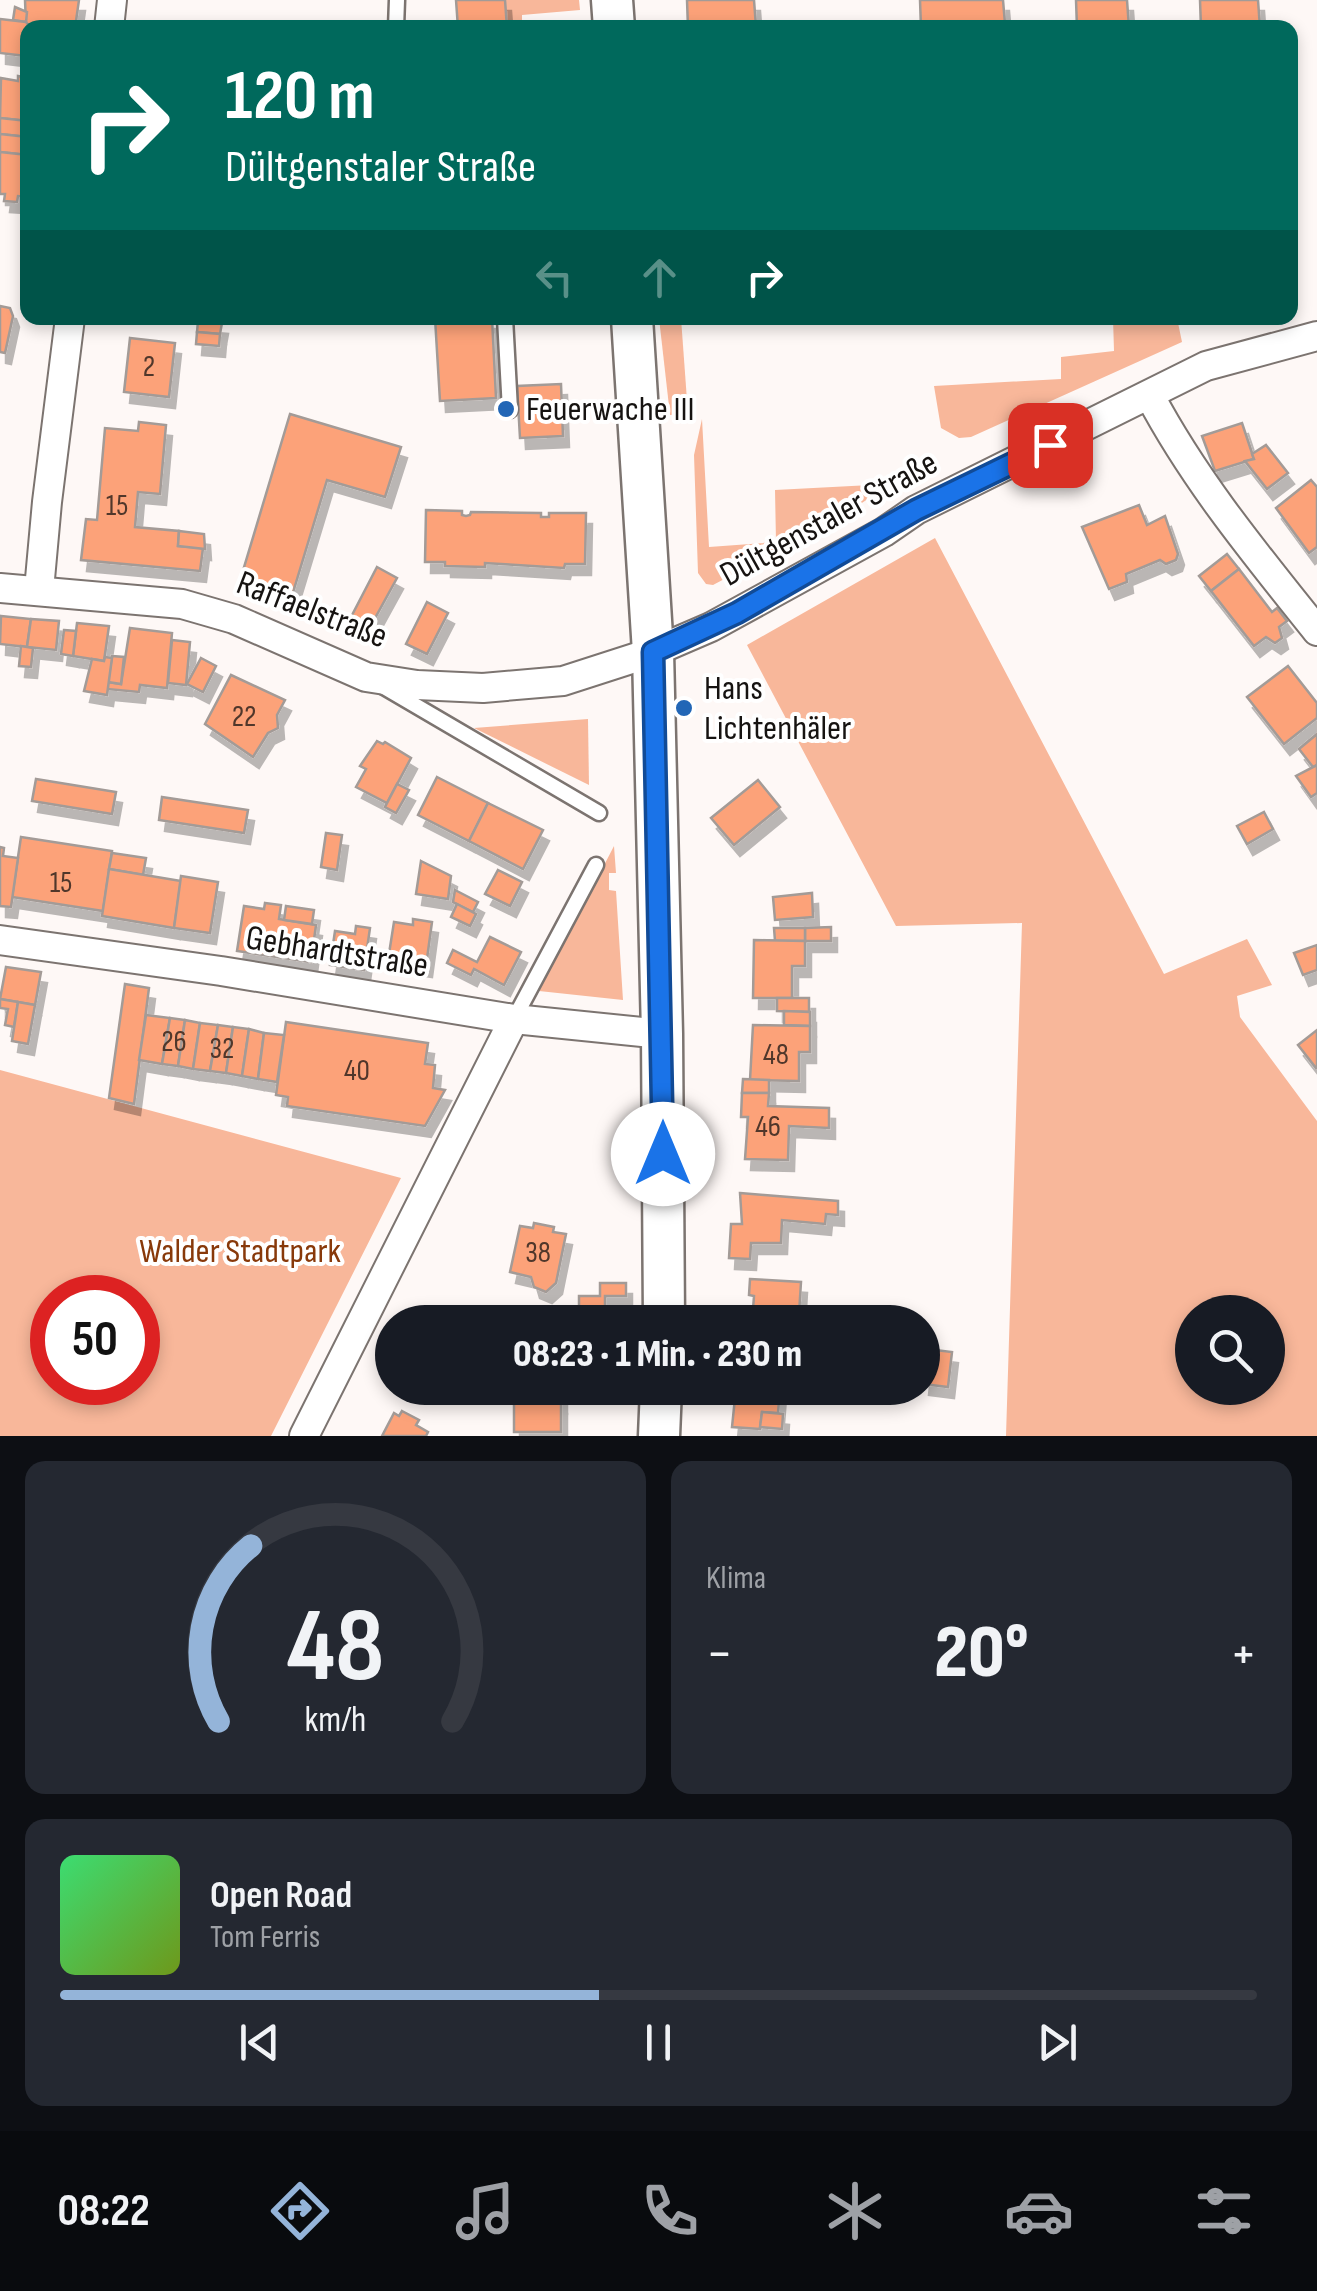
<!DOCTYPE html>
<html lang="de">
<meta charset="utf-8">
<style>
:root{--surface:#171b24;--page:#242831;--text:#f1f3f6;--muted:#9ea1a6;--line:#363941;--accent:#94b4d9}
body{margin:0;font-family:"Sofia Sans Condensed",sans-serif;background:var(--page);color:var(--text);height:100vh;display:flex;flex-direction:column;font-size:38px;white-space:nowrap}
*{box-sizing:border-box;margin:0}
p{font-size:32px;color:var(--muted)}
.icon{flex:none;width:55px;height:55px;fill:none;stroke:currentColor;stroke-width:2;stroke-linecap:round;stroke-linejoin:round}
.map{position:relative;height:1436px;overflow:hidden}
.sheet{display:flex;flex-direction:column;gap:25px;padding:25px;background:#0d0f14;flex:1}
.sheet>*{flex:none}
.guide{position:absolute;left:20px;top:20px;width:1278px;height:305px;border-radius:20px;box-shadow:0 5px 15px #0003;background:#00695c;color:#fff;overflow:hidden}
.fabs{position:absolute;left:1175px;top:1295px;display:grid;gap:20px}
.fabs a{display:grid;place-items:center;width:110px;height:110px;border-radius:50%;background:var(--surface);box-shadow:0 5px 15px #0003;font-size:50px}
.speed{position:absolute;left:30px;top:1275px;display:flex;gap:20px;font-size:50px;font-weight:700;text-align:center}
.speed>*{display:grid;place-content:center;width:130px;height:130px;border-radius:50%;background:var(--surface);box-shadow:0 5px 15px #0003;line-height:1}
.speed .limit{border:15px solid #d22;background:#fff;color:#111}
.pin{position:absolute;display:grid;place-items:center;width:85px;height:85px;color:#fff;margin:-42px;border-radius:20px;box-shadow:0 5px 15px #0006}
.me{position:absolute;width:110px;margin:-55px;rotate:0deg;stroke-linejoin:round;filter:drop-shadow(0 0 8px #0008)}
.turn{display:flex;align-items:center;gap:35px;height:210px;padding:0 40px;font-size:45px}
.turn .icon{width:130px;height:130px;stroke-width:2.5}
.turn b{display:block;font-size:70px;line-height:85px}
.lanes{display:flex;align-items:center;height:95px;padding:0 40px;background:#0003;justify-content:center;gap:50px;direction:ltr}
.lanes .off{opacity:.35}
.big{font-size:75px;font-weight:800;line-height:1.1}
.sheet .widget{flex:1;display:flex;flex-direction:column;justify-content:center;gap:15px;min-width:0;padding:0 35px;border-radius:20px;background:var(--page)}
.sheet .dial{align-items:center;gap:0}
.dial svg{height:260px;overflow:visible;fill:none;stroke:var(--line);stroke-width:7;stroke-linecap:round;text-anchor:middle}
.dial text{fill:var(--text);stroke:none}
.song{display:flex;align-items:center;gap:30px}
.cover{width:120px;height:120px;border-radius:15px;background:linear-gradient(135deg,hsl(140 70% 55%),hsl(80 70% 35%))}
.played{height:10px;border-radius:5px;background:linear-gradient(90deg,var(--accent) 45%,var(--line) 45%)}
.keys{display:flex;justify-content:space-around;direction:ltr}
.heat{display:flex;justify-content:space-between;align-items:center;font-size:55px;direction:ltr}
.sheet .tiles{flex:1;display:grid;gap:25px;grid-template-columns:1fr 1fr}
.widget:last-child{grid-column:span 2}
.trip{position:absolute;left:375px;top:1305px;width:565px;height:100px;border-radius:50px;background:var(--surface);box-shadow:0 5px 15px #0003;font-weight:800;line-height:100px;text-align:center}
.dock{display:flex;height:160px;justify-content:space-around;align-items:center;background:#090b0e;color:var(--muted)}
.dock .icon{width:70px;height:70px}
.dock .active{color:var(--accent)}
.dock b{font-size:45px;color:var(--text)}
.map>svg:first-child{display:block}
.green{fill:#f8b79a;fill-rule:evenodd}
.building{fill:#fca279;stroke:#a39b97;stroke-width:2.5;filter:url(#shadow)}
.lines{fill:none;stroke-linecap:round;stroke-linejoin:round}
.service-casing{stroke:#7c7470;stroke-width:19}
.minor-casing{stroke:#7c7470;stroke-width:32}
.secondary-casing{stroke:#7c7470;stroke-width:45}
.service{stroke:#fff;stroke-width:14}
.minor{stroke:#fff;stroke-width:28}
.secondary{stroke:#fff;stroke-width:40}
.route-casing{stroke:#114b97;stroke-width:25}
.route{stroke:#1a73e8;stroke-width:18}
.poi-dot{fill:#2266b6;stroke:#fff;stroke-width:4}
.labels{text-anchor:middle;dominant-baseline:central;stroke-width:8;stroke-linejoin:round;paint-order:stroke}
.number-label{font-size:30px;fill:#50372b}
.poi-label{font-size:35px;fill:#161311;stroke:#fff;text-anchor:start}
.street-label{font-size:35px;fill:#161311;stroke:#fff}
.park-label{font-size:35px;fill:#88390a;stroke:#fff}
</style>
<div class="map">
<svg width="1317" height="1436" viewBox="0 0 1317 1436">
<defs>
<filter id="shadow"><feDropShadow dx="6" dy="11" stdDeviation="0" flood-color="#0004"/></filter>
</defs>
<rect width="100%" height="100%" fill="#fef8f6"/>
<g class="green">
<path d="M505,0H579L580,10L522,15V27H507Z"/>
<path d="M659,318H681L688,414L670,415Z"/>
<path d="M1113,318H1177L1182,342L971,437L959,438L941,428L934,386L1061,379V357L1114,351Z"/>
<path d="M702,419L709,547L776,542L775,490L890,484L841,517L713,585L706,584L698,573L694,455Z"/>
<path d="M935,538L1164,974L1247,939L1272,985L1237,996L1240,1017L1317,1121V1436H1006L1022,923L896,926L747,645ZM1192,1312H1268V1388H1192Z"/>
<path d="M588,719L589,785L474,728Z"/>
<path d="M614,846L616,873H609V890L616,891L623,1000L539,991Z"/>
<path d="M0,1070L401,1178L271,1436H0ZM52,1298H138V1382H52Z"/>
</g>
<g class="building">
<path d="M25,0H79L75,28L26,26Z"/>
<path d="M456,0H505L507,28H458Z"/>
<path d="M687,0H754L756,27L688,28Z"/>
<path d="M920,0H1003L1005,24L921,28Z"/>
<path d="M1076,0H1127L1129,28H1077Z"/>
<path d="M1200,0H1258L1260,28H1201Z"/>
<path d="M15,7L27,12L26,22L13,20Z"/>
<path d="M0,19L26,22L29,26L26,56L0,53Z"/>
<path d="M18,76L28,78V121L0,118L1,78L18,81Z"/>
<path d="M0,118L28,121V137L0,134Z"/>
<path d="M0,134L28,137V155L0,152Z"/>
<path d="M0,152L28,155V197L18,196L17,202L4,201L5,194H0Z"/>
<path d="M0,306L10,308L13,316L5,353L0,352Z"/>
<path d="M435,318H492L496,398L440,401Z"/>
<path d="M198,321L222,323L220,334L197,332Z"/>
<path d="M197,332L220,334L219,346L196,344Z"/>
<path d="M130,338L175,343L169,397L124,392Z"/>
<path d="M561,384L563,436L520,438L517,386Z"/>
<path d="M290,414L401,447L385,497L327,480L291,599L239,584Z"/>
<path d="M139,422L166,425L160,494L138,492L135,527L179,531L178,546L203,548L200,571L81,560L86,519L97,520L105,428L138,431Z"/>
<path d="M1242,423L1254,459L1215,471L1202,436Z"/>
<path d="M1266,445L1288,473L1267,489L1245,461L1254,459L1252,454Z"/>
<path d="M1311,480L1317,487V547L1309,553L1276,508Z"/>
<path d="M1139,505L1147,525L1165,516L1178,554L1176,560L1166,564L1160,560L1126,574L1127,582L1109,589L1082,527Z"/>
<path d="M426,510L462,511V515L466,516L470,515L471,512L541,513V517H549V513H586L585,564H565L564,568L485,563V567L445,566V562H425Z"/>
<path d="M179,531L204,534L205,549L178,546Z"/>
<path d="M1227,554L1239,569L1211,591L1199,576Z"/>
<path d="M377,567L397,578L369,629L350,619Z"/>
<path d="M1239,569L1272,612L1277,608L1287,621L1279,627L1282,638L1275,643L1266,637L1254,646L1211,591Z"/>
<path d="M427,602L448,613L427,654L406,644Z"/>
<path d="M1,616L31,619L27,647L0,644Z"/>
<path d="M31,619L59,621L56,650L27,647Z"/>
<path d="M77,623L109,626L104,661L73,656Z"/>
<path d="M130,628L172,633L167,688L140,685L139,692L107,689L108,682L121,684Z"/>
<path d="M64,630L76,631L73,656L61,654Z"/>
<path d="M172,640L190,642L186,685L168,683Z"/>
<path d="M21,646L33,648L31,667L19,666Z"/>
<path d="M112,656L124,657L121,684L108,682Z"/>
<path d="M105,657L112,658L107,695L84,691L92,659L104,661Z"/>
<path d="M201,658L216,666L203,692L187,684Z"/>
<path d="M1288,666L1317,703V718L1284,744L1247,697Z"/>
<path d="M231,675L285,700L277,715L278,728L268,733L253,757L205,724Z"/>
<path d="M1317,734V765L1313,767L1299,749Z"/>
<path d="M377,741L383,744L385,742L411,758L387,803L356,787L366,769L360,766Z"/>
<path d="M1317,765V793L1311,797L1296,776Z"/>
<path d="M437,777L488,803L469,841L418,815Z"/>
<path d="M36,779L116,792L112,814L32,801Z"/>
<path d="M758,780L780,807L734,845L711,818Z"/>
<path d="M397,784L409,790L396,813L385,807Z"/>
<path d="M162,797L248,810L244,833L159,820Z"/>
<path d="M488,803L543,830L523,869L469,841Z"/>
<path d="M1264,812L1273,829L1247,844L1237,826Z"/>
<path d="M326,833L342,835L337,870L321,867Z"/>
<path d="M21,837L112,851L103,911L12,897Z"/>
<path d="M0,847L4,848L3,856L18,858L11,907L0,906Z"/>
<path d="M112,853L146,858L143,875L109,869Z"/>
<path d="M421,861L451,876L448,899L416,894Z"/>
<path d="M109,869L181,881L174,928L102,916Z"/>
<path d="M498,870L522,882L510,906L485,894Z"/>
<path d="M181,876L218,882L210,933L174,928Z"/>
<path d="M455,890L478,902L473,912L453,902Z"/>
<path d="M812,893L813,917L775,920L773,897Z"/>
<path d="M265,903L281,905L279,919L316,925L311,962L237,951L244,906L264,909Z"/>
<path d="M457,904L476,914L470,926L451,917Z"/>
<path d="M286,906L314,910L312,924L284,920Z"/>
<path d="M413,919L432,922L426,966L388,960L394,922L413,925Z"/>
<path d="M356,926L370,928L364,970L330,965L335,931L355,934Z"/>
<path d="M831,927V941H805V928Z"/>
<path d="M805,928V941H775L774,928Z"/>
<path d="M490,937L521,952L504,985L474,969L471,975L447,963L453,950L477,962Z"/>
<path d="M754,940L805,941V966H792V998H753Z"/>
<path d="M1317,945V970L1303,975L1294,953Z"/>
<path d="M6,967L41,972L35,1005L0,999Z"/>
<path d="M125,984L149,988L134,1104L109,1098Z"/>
<path d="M777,998H809V1012L777,1011Z"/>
<path d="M0,999L18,1002L14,1027L5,1025L8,1009L0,1008Z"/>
<path d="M18,1002L35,1005L28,1044L12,1041Z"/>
<path d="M784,1011L810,1012V1026L784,1025Z"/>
<path d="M146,1015L170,1018L162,1064L139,1060Z"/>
<path d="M170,1018L185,1020L178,1066L162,1064Z"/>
<path d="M185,1020L200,1023L193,1069L178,1066Z"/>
<path d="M286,1022L428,1043L425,1064L435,1065L433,1088L445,1090L425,1126L287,1106L288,1097L276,1095Z"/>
<path d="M200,1023L218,1025L210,1071L193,1069Z"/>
<path d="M218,1025L233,1027L226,1073L210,1071Z"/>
<path d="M753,1025L810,1026V1052H799V1081L750,1080Z"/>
<path d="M233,1027L249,1029L242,1076L226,1073Z"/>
<path d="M249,1029L264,1033L258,1079L242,1076Z"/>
<path d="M1317,1030V1067L1316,1068L1298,1045Z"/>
<path d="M264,1033L284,1035L277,1082L258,1079Z"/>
<path d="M743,1079L769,1080V1093H742Z"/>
<path d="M742,1093H769L768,1106L829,1108V1128L789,1126L788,1160L745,1159L748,1117H741Z"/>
<path d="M740,1193L838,1201V1215L826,1214L825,1224L782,1220L781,1243H751L750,1259L729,1258L731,1224H742Z"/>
<path d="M534,1223L554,1227L553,1232L566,1234L556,1283L546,1292L534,1287L531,1277L510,1272L520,1226L533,1228Z"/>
<path d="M750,1279L801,1282L799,1314H792L791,1322H747L748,1309H753L754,1296L749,1295Z"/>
<path d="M600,1283H626V1296H605V1322H579V1296H600Z"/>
<path d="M927,1349L952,1352L948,1387L923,1384Z"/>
<rect x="514" y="1388" width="47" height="15"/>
<path d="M736,1388H794H780L778,1413L762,1412L760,1429L732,1427Z"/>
<rect x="514" y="1403" width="47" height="29"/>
<path d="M402,1411L419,1420L416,1425L428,1432L426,1436H382L394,1413L399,1416Z"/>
<path d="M762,1412L783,1414L782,1429L760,1427Z"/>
</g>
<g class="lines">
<g class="service-casing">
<g id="service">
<path d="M396,28L397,0"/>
<path d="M505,318L510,410"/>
<path d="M384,687L599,813"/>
<path d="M514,1019L596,865"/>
</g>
</g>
<g class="minor-casing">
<g id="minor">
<path d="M109,28L112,0"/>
<path d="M1150,396C1195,481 1257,556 1317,631"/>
<path d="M0,588L182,604L234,619L366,677L417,685L483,688L563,681L653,652L711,627L884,532L916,510L1206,366L1317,336"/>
<path d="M39,590L47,502L70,318"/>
<path d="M0,940L221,971L514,1019L662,1034"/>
<path d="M304,1436L514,1019"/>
</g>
</g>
<g class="secondary-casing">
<g id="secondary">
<path d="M612,0L614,28"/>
<path d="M632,318L653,652L662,1034L664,1322"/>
<path d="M659,1436L661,1388"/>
</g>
</g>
<use href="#service" class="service"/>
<use href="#minor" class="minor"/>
<use href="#secondary" class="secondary"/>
</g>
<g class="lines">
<g class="route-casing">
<path id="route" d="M663,1154L653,652L737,613L916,510L1050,445"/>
</g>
<use href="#route" class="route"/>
</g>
<g class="poi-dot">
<circle cx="506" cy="409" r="10"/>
<circle cx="684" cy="708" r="10"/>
</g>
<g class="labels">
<g class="number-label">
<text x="149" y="367">2</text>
<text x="117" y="506">15</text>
<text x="244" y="717">22</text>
<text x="61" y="883">15</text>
<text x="174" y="1042">26</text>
<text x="222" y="1049">32</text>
<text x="776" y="1055">48</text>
<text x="357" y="1071">40</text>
<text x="768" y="1127">46</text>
<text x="538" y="1253">38</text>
</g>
<g class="poi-label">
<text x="526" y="409">Feuerwache III</text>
<text x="704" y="688">Hans<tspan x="704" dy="40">Lichtenhäler</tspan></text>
</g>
<g class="street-label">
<text transform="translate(829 519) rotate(-29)">Dültgenstaler Straße</text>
<text transform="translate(312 610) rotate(21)">Raffaelstraße</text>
<text transform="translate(337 952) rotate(9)">Gebhardtstraße</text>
</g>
<g class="park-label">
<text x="240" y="1251">Walder Stadtpark</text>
</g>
</g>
</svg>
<div class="fabs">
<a><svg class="icon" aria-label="search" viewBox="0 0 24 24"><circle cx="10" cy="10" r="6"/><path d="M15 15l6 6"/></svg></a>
</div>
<div class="speed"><div class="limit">50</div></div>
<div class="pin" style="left:1050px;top:445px;background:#d93025"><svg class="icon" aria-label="arrive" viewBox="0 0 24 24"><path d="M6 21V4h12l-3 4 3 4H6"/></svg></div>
<svg class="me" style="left:663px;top:1154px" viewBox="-20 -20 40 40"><circle r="19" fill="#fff"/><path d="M0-13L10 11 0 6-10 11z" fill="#1a73e8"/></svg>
<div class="trip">08:23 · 1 Min. · 230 m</div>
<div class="guide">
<div class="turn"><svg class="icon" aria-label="right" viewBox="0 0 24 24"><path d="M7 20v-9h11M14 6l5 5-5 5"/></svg><div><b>120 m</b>Dültgenstaler Straße</div></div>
<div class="lanes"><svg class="icon off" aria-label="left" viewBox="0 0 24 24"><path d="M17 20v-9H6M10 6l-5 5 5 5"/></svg><svg class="icon off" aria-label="ahead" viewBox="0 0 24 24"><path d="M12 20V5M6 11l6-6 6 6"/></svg><svg class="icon" aria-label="right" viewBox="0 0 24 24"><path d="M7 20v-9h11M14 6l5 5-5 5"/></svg></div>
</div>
</div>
<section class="sheet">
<div class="tiles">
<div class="widget dial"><svg viewBox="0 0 100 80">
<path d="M14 69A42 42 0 1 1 86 69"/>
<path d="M14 69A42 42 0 0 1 24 15" stroke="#94b4d9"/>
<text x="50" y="56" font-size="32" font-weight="700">48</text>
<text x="50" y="72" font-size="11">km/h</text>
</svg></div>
<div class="widget"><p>Klima</p>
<div class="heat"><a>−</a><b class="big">20°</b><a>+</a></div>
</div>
<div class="widget">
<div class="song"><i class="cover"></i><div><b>Open Road</b><p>Tom Ferris</p></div></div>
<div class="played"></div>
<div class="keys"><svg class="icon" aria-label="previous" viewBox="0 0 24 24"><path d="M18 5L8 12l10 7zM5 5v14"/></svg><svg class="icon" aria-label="pause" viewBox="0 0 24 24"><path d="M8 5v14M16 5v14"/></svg><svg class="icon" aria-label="next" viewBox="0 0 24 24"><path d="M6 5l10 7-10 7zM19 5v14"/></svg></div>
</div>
</div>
</section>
<nav class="dock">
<b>08:22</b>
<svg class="icon active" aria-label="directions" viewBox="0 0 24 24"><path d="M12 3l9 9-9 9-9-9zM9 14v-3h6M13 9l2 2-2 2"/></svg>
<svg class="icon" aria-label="music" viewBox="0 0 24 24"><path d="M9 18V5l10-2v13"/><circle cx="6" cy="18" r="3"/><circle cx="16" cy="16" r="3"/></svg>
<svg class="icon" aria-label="phone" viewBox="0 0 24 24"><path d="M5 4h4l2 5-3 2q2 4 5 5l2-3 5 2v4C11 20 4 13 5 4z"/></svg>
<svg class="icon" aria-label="climate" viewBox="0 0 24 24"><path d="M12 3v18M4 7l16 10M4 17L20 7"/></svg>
<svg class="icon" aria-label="car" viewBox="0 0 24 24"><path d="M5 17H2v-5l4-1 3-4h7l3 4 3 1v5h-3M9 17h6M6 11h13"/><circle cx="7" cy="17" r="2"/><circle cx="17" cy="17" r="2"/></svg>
<svg class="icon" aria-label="filters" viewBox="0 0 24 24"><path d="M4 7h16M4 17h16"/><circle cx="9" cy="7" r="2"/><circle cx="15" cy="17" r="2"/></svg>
</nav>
